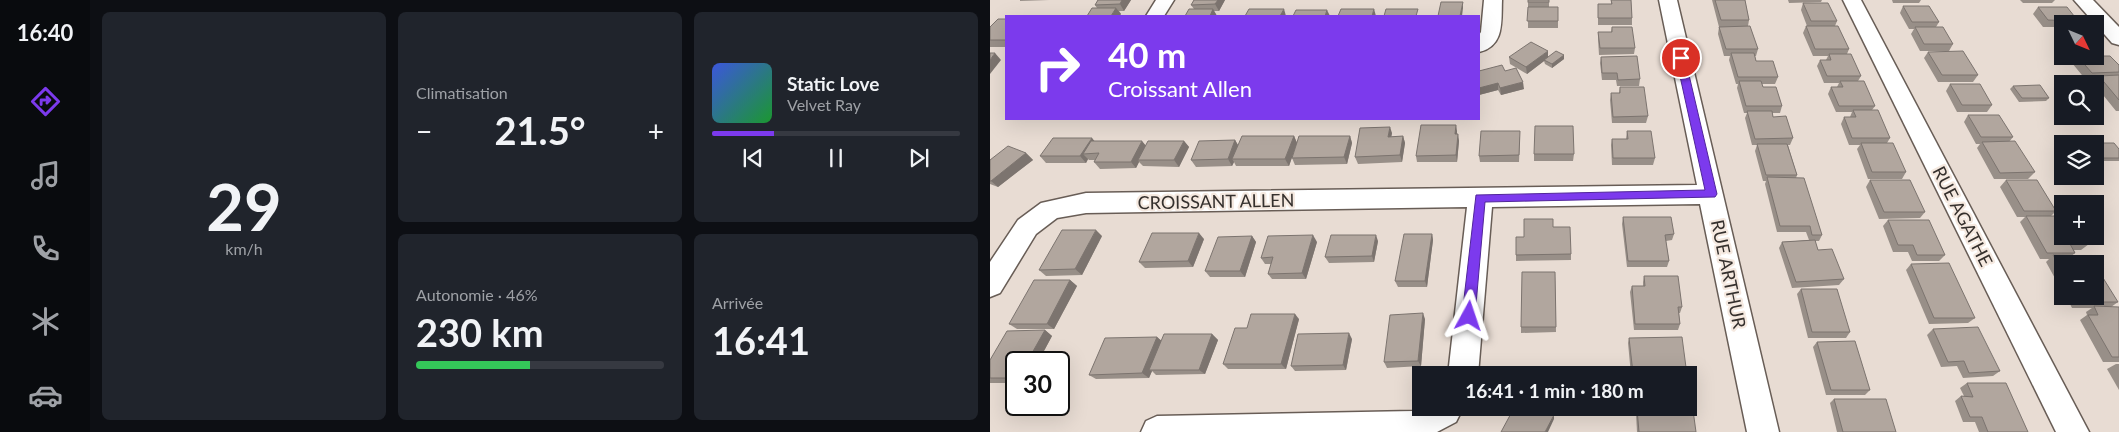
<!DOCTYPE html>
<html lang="fr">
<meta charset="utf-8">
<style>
:root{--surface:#171b24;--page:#20242c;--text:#f1f3f6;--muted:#9ea1a6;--line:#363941;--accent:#7c3aed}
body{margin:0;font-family:Lato,sans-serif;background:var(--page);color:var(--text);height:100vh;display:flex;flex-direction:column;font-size:19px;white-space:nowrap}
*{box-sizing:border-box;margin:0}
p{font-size:16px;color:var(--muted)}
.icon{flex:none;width:28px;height:28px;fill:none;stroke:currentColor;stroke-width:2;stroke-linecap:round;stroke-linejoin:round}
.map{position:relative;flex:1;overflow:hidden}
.side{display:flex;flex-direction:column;gap:12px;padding:12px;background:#0d0f14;width:900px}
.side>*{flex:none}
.banner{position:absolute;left:15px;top:15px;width:475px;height:105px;border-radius:0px;box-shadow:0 5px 20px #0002;background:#7c3aed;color:#fff;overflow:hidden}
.needle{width:32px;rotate:133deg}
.tools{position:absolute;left:1064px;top:15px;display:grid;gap:10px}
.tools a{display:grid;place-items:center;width:50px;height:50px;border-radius:0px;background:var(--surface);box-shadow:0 5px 20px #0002;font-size:25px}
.speed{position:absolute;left:15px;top:351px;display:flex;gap:10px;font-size:25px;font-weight:700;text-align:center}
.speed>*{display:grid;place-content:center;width:65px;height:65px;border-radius:50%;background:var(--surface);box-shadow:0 5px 20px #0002;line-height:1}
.speed .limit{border:2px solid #111;border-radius:8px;background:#fff;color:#111}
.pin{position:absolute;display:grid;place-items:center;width:42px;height:42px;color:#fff;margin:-21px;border:2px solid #fff;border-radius:50%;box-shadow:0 1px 5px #0007}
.me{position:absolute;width:55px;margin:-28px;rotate:5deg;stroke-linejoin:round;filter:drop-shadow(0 0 4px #0008)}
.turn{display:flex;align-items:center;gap:18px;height:105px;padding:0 20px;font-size:22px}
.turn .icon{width:65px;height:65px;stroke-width:2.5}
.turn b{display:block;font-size:35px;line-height:42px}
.big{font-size:38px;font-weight:700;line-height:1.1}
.side .card{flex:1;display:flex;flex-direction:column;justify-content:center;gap:8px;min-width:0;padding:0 18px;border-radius:8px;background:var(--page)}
.side .dial{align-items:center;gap:0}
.dial b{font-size:65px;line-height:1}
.song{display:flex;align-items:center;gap:15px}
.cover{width:60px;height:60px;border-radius:8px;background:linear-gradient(135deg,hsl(230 70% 55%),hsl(130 70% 35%))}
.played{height:5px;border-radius:2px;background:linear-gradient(90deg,var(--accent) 25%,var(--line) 25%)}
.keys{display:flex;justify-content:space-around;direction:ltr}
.heat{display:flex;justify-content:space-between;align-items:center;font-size:28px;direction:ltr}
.charge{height:8px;border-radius:4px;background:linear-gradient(90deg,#34c759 46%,var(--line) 0)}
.side .tiles{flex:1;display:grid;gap:12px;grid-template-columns:repeat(3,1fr)}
.card:first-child{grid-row:span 2}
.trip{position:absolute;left:422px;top:366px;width:285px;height:50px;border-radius:0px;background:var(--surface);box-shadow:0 5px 20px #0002;font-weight:700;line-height:50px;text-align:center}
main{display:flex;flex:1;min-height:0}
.dock{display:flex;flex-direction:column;width:90px;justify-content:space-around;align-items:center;background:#090b0e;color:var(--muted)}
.dock .icon{width:35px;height:35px}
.dock .on{color:var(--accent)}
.dock b{font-size:22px;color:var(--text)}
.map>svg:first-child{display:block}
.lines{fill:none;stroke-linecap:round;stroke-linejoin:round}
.minor-casing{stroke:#685d56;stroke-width:3}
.minor{fill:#fff;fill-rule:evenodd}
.wall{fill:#988f88}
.shaded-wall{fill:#7c746f}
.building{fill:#b1a69e;stroke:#7c746f}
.route{fill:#7c3aed;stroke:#51269a}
.labels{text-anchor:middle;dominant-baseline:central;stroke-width:4.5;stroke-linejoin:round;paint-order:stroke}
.street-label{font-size:18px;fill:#35302d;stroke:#f5e9e0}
</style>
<main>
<nav class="dock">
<b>16:40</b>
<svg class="icon on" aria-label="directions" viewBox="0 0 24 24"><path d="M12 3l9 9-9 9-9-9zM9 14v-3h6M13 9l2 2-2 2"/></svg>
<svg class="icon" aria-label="music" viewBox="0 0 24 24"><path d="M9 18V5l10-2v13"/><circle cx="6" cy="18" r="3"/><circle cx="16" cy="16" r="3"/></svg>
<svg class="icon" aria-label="phone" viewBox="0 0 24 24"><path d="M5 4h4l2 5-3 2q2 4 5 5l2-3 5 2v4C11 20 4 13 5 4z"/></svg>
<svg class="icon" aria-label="climate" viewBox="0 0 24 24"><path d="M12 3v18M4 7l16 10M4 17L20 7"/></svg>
<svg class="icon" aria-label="car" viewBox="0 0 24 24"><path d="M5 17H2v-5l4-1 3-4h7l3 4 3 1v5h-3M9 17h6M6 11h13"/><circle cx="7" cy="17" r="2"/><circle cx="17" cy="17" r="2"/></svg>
</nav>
<section class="side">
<div class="tiles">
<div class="card dial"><b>29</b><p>km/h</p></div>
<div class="card"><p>Climatisation</p>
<div class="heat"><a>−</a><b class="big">21.5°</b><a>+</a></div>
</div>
<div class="card">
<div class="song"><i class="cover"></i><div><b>Static Love</b><p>Velvet Ray</p></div></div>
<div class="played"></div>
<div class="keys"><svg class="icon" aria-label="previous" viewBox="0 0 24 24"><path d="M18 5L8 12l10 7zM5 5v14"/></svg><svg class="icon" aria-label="pause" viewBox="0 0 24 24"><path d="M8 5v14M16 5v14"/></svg><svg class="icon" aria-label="next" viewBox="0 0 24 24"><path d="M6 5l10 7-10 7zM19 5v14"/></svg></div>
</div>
<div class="card"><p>Autonomie · 46%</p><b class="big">230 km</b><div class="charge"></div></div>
<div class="card"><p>Arrivée</p><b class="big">16:41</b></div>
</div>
</section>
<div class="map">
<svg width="1129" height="432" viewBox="0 0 1129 432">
<rect width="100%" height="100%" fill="#e8dcd3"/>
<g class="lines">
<g class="minor-casing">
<g id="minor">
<path d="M166,0H184L174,16H156Z"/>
<path d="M494,0H512C511,21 515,46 489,52V35L491,32Z"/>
<path d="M669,0H687L789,432H757L710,204L502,207L488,375H458L477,207L96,213L67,218L46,234L10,293L0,297V262L28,220L51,203L96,193L707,185Z"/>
<path d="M853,0H871L1099,432H1066Z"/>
<path d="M1084,0H1103L1129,27V45L1122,43Z"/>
<path d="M431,407L473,408L466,422L447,432H151L156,421L167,416L423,411Z"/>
</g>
</g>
<use href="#minor" class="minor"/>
</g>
<g class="wall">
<path d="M30,0H59L30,1Z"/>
<path d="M108,0H141L134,11H129L131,14L107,8L105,5Z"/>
<path d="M204,0H235L229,11H224L227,16L204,9L201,5Z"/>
<path d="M538,0H559V7H568V28H538Z"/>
<path d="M621,0H641L642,18V25H608V4H621Z"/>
<path d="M722,0H755L759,20L758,26L768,49L766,56H765L766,61L788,77L785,84H772L773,87L792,106L790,113H782L783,117L803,138L800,145H798L807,175L806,178L832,235L829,241H825L828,250L854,279L849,285L802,288L789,248L792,242L819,240L816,232H787L775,184L776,181H773L765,151L767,145H762L755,118L757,113H754L747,88L748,84H746L739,60L740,56H734L728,34L729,27Z"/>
<path d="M798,0H832L831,2L799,3Z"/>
<path d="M902,0H931L929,3H903Z"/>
<path d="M1030,0H1065L1062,3H1033Z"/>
<path d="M813,3L847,21L845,26L859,49L857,54L871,76L868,81L885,106L882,110L900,138L897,143L916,172L912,179H878L867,149L870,145H859L851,124L854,117H860L862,112H846L838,94L841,87H847L849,83H834L827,66L830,60H836L838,56H823L813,33L816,26H817L811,10Z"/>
<path d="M913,6L949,22L946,27L963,44L959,51H930L921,34L924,29H919L910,13Z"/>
<path d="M1048,7L1088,21L1085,24H1072V27H1053L1043,14Z"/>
<path d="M16,19V47H0V27Z"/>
<path d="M622,27L645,48L644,54L609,55L608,39V32H621Z"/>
<path d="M1069,31H1072V49L1064,38Z"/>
<path d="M1105,40L1110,46L1105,51Z"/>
<path d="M938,52L988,75L983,82H948L934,58Z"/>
<path d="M1072,53V56H1108L1129,65V111H1126L1105,85V84L1103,82L1106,79L1096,80L1082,63L1077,64L1070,56Z"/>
<path d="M574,55V59L562,68L555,64L554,61L537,74L520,64L519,57H558Z"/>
<path d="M611,57L650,79L649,86H627L626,80H612L610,63Z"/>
<path d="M489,71H515L534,89L511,95L508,90L489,95Z"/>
<path d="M960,84L1002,105L997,112H967L956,91Z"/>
<path d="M1023,86L1059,98L1056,101L1029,102L1020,89Z"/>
<path d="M630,87L658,116L656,123H622L620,100L621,93H629Z"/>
<path d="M978,115L1023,137L1019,142L1045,172L1038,179H1004L987,148L990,144H986L974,122Z"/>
<path d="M467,131V134L469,141L467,162H427L426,156Z"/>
<path d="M637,131L665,158L663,165H622L621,145L622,139H636Z"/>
<path d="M402,133L401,137L413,136L415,143L412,162L368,164L365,157Z"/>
<path d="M304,136L307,143L299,166H246L244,162L242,166L206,167L201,160L245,140L248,145Z"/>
<path d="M360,136L362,143L357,164L305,165L302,158Z"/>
<path d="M530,137L529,162H490L489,156Z"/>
<path d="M104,141L156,145L194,141L199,147L189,167L153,166L149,162L146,168L110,169L104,162L105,160H99L98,159L96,163H56L50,156Z"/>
<path d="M1101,143L1129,149V161H1108L1105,156V144H1100Z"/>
<path d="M36,153L43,160L8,187L0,184V160Z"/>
<path d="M544,154H584L583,161H544Z"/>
<path d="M880,180L935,212L930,218L889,219L876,187Z"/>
<path d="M1016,180L1066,211L1061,216L1099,244L1091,250H1084L1085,253L1072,264V291L1056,262L1059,259H1050L1030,222L1035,217H1027L1010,187Z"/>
<path d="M633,217L684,234L682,240L676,241L679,261L677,267H637L632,224Z"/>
<path d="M898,220L955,255L949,261H922L918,252H903L893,226Z"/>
<path d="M563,227L581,254V260L526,261V255L534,237Z"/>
<path d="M442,234L443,240L437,287H408L405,281Z"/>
<path d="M112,236L92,275L56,276L49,270Z"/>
<path d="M262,236L266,242L255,277H220L215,271Z"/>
<path d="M214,239L203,267L155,268L149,262Z"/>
<path d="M388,241L384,262L339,263L335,257Z"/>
<path d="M327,242L316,279H282L278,274L281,264H275L271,258Z"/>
<path d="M921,264L985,318L978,323L939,324L916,270Z"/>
<path d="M565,272L566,332L531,333V327Z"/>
<path d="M654,276L692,307L690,313H689L690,324L688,330H644L640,292L642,286H653V282Z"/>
<path d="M80,280L87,286L64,329H27L19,324Z"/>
<path d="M811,289L860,332L856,338H818L807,294Z"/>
<path d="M1076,296H1105L1128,302L1121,307H1129V362H1113L1090,320L1097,315L1096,312L1102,308H1082Z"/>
<path d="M309,319L296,369H238L233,364L257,328Z"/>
<path d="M435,319L431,366L397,368L394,362Z"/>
<path d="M943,329L1010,371L1003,376L973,378L967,366L951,367L937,335Z"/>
<path d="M55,330L62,336L48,362H26V383H0V360Z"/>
<path d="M222,334L228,340L215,374L166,375L162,371L159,378L106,379L99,375L167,337L171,341Z"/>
<path d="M639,338L697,375H641L638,343Z"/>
<path d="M362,339L356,370L305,371L301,366Z"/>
<path d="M827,342L880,390L875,395H836L823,347Z"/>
<path d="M1126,364H1129V390L1117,369Z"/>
<path d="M977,383L1038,432H989L985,422H973L965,401L971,396H974L970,388Z"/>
<path d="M844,399L906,432H847L840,403Z"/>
<path d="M647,409L706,432H647L646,413Z"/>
</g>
<g class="shaded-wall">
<path d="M132,0H141L134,11L130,4Z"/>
<path d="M228,0H235L229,11L225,4Z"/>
<path d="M473,2V8L472,16H470Z"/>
<path d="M126,8L131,14L130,16H121Z"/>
<path d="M223,9L227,16H220Z"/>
<path d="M294,9L296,16H290Z"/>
<path d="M384,9L386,16H382Z"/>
<path d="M337,10L340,16H335Z"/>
<path d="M558,51V58L537,74L536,67Z"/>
<path d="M5,53L11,60L0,74V60Z"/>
<path d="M574,55V59L562,68V64Z"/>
<path d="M533,82L534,89L511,95L510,88Z"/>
<path d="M508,83V90L489,95V88Z"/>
<path d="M466,125L467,131L466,141L465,134Z"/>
<path d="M400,127L402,133L400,144L398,137Z"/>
<path d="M468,134L469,141L467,162L466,155Z"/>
<path d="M304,136L307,143L299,166L295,159Z"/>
<path d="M360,136L362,143L357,164L354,157Z"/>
<path d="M413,136L415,143L412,162L410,155Z"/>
<path d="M102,138L107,144L93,154L98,159L96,163L90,156Z"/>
<path d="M245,140L249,147L242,159L244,162L242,166L238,159Z"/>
<path d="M152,141L157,147L148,160L149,162L146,168L141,162Z"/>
<path d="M194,141L199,147L189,167L184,160Z"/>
<path d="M36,153L43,160L8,187L1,181Z"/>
<path d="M106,230L112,236L92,275L85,269Z"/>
<path d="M209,233L214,239L203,267L198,261Z"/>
<path d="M442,234L443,240L437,287L435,281Z"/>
<path d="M323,235L327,242L316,279L312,273Z"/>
<path d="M386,235L388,241L384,262L382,256Z"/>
<path d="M262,236L266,242L255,277L250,271Z"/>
<path d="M80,280L87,286L64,329L57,324Z"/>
<path d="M433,313L435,319L431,366L428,361Z"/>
<path d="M305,314L309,319L296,369L291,364Z"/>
<path d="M55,330L62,336L48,362H37Z"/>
<path d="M359,333L362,339L356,370L353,365Z"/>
<path d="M222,334L228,340L215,374L209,370Z"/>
<path d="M167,337L173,342L159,370L162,371L159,378L152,373Z"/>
<path d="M564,415V419L558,432H555Z"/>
</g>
<g class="building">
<path d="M108,0H132L130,4L105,5Z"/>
<path d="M204,0H228L225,4L201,5Z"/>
<rect x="538" y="0" width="21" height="2"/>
<path d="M621,0H641L642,18H608V4H622Z"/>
<path d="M725,0H755L759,20H731Z"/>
<path d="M451,2H473L470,16H448Z"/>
<path d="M813,3H838L847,21H821Z"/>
<path d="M913,6H939L949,22H922Z"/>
<path d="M538,7H568V21H537Z"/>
<path d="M1048,7H1077L1088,21L1058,20Z"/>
<path d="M102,8H126L121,16H97Z"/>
<path d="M199,9H223L220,16H195Z"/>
<path d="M259,9H294L290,16H255Z"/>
<path d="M351,9H384L382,16H348Z"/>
<path d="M396,9H428L426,16H394Z"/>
<path d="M306,10H337L335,16H303Z"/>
<path d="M8,19H16V40H0V27Z"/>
<path d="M760,26L768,49H736L729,27Z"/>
<path d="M816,26H848L859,49H825Z"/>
<path d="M622,27H642L645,48H610L608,32H622Z"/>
<path d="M925,27H953L963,44H934Z"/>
<path d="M1105,40L1110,46H1105Z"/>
<path d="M541,42L558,51L536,67L519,57Z"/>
<path d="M566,51L574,55L562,64L554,60Z"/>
<path d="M973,51L988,75H952L938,52Z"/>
<path d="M0,53H5L0,60Z"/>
<path d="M741,53H764L766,61H783L788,77H748Z"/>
<path d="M1105,53L1108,56H1120L1129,65V72L1102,73L1088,57L1082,56H1105Z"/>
<path d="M839,54H861L871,76H837L830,60H841Z"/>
<path d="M647,56L650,79L628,80L627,73H612L611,57Z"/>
<path d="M512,65L515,71L526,68L533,82L510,88L508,83L489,88V71Z"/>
<path d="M1129,75V100L1109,76Z"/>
<path d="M749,81H771L773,87H786L792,106H756Z"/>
<path d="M850,81H874L885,106H849L841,87H853Z"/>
<path d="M960,84H990L1002,105H972Z"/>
<path d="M1050,85L1059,98H1032L1023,86Z"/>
<path d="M630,87H654L658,116L623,117L621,93H630Z"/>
<path d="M863,110H888L900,138H862L854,117H866Z"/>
<path d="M757,111H782L783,117L796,116L803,138L765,139Z"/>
<path d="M978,115H1009L1023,137H991Z"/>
<path d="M431,125H466L465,134H468L466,155L426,156Z"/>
<path d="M545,126H583L584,154H544Z"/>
<path d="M400,127L398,137L413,136L410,155L365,157L370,128Z"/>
<path d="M491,131H530L529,155L489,156Z"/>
<path d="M637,131H661L665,158H623L622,139H638Z"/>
<path d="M252,136H304L295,159H242Z"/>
<path d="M309,136H360L354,157L302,158Z"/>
<path d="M63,138H102L90,156H50Z"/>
<path d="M245,140L238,159L201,160L209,141Z"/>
<path d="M101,141H152L141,162H104L109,153L93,154Z"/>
<path d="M158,141H194L184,160H148Z"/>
<path d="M1025,141L1045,172L1010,173L992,142Z"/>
<path d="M871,143H903L916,172H882Z"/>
<path d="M1101,143H1124L1129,149V158H1112L1105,148V144H1102Z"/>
<path d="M767,144H797L807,175H776Z"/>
<path d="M18,146L36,153L1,181H0V160Z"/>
<path d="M777,177L814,178L832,235H822L820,226H790Z"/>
<path d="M880,180H920L935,212H894Z"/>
<path d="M1016,180H1047L1066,211H1034Z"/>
<path d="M1036,216H1072V236H1094L1099,244H1080L1085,253H1057Z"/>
<path d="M633,217H681L684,234L675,235L679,261H638Z"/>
<path d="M534,219H563V227H580L581,254L526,255V237H534Z"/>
<path d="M898,220H939L955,255H927L923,245H908Z"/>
<path d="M72,230H106L85,269L49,270Z"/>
<path d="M162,233H209L198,261L149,262Z"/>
<path d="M414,234H442L435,281H405Z"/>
<path d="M323,235L312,273L278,274L283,257L271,258L278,236Z"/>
<path d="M341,235H386L382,256L335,257Z"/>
<path d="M262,236L250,271H215L228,237Z"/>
<path d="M825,240L828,250L842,249L854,279L806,282L792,242Z"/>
<path d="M1063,255L1099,256L1104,264H1072V272Z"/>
<path d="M959,263L985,318H944L921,264Z"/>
<path d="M1105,265L1128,302H1090L1086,296H1105Z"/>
<path d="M532,272H565L566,327H531Z"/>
<path d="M654,276H688L692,307H688L690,324H645L642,286H655Z"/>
<path d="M44,280H80L57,324H19Z"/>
<path d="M811,289H847L860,332H822Z"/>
<path d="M1104,306L1129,307V357H1122L1098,315H1108Z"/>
<path d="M433,313L428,361L394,362L400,315Z"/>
<path d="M261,314H305L291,364H233L245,328H257Z"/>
<path d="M988,327L1010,371L979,373L974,361L958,362L943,329Z"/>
<path d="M55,330L37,362H26V378H0V360L17,331Z"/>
<path d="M359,333L353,365L301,366L308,334Z"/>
<path d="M174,334H222L209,370H159Z"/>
<path d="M167,337L152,373L99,375L115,338Z"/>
<path d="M692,337L697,375H665V372L643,373L639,338Z"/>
<path d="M865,341L880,390H841L827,342Z"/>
<path d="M977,383H1016L1038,432H998L992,417H980L971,396L983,397Z"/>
<path d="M844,399H896L906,432H853Z"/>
<path d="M524,408H549L564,415L555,432H511Z"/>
<path d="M647,409L703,410L706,432H649Z"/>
</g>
<path class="route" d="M691,55L695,58L727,194L725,197L495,202L485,316L483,320L479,322L474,320L472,316L486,195L715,190L686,58Z"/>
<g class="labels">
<g class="street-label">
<text transform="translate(226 201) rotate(-1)">CROISSANT ALLEN</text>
<text transform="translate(973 216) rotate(63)">RUE AGATHE</text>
<text transform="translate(739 274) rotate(78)">RUE ARTHUR</text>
</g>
</g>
</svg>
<div class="tools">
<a><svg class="needle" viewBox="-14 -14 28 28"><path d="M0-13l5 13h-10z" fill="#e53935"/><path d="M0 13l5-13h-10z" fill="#9ea1a6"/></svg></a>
<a><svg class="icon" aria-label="search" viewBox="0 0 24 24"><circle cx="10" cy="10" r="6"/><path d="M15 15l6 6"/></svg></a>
<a><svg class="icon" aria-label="layers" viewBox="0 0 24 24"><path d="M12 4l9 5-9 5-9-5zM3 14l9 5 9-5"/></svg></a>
<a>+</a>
<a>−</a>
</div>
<div class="speed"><div class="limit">30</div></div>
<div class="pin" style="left:691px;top:58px;background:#d93025"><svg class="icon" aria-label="arrive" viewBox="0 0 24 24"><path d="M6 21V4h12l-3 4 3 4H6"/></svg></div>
<svg class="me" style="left:479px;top:316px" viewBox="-20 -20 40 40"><path d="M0-17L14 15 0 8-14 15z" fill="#7c3aed" stroke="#fff" stroke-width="4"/></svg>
<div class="trip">16:41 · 1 min · 180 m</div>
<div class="banner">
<div class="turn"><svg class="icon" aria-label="right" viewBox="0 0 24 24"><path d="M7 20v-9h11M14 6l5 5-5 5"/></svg><div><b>40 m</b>Croissant Allen</div></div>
</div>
</div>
</main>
